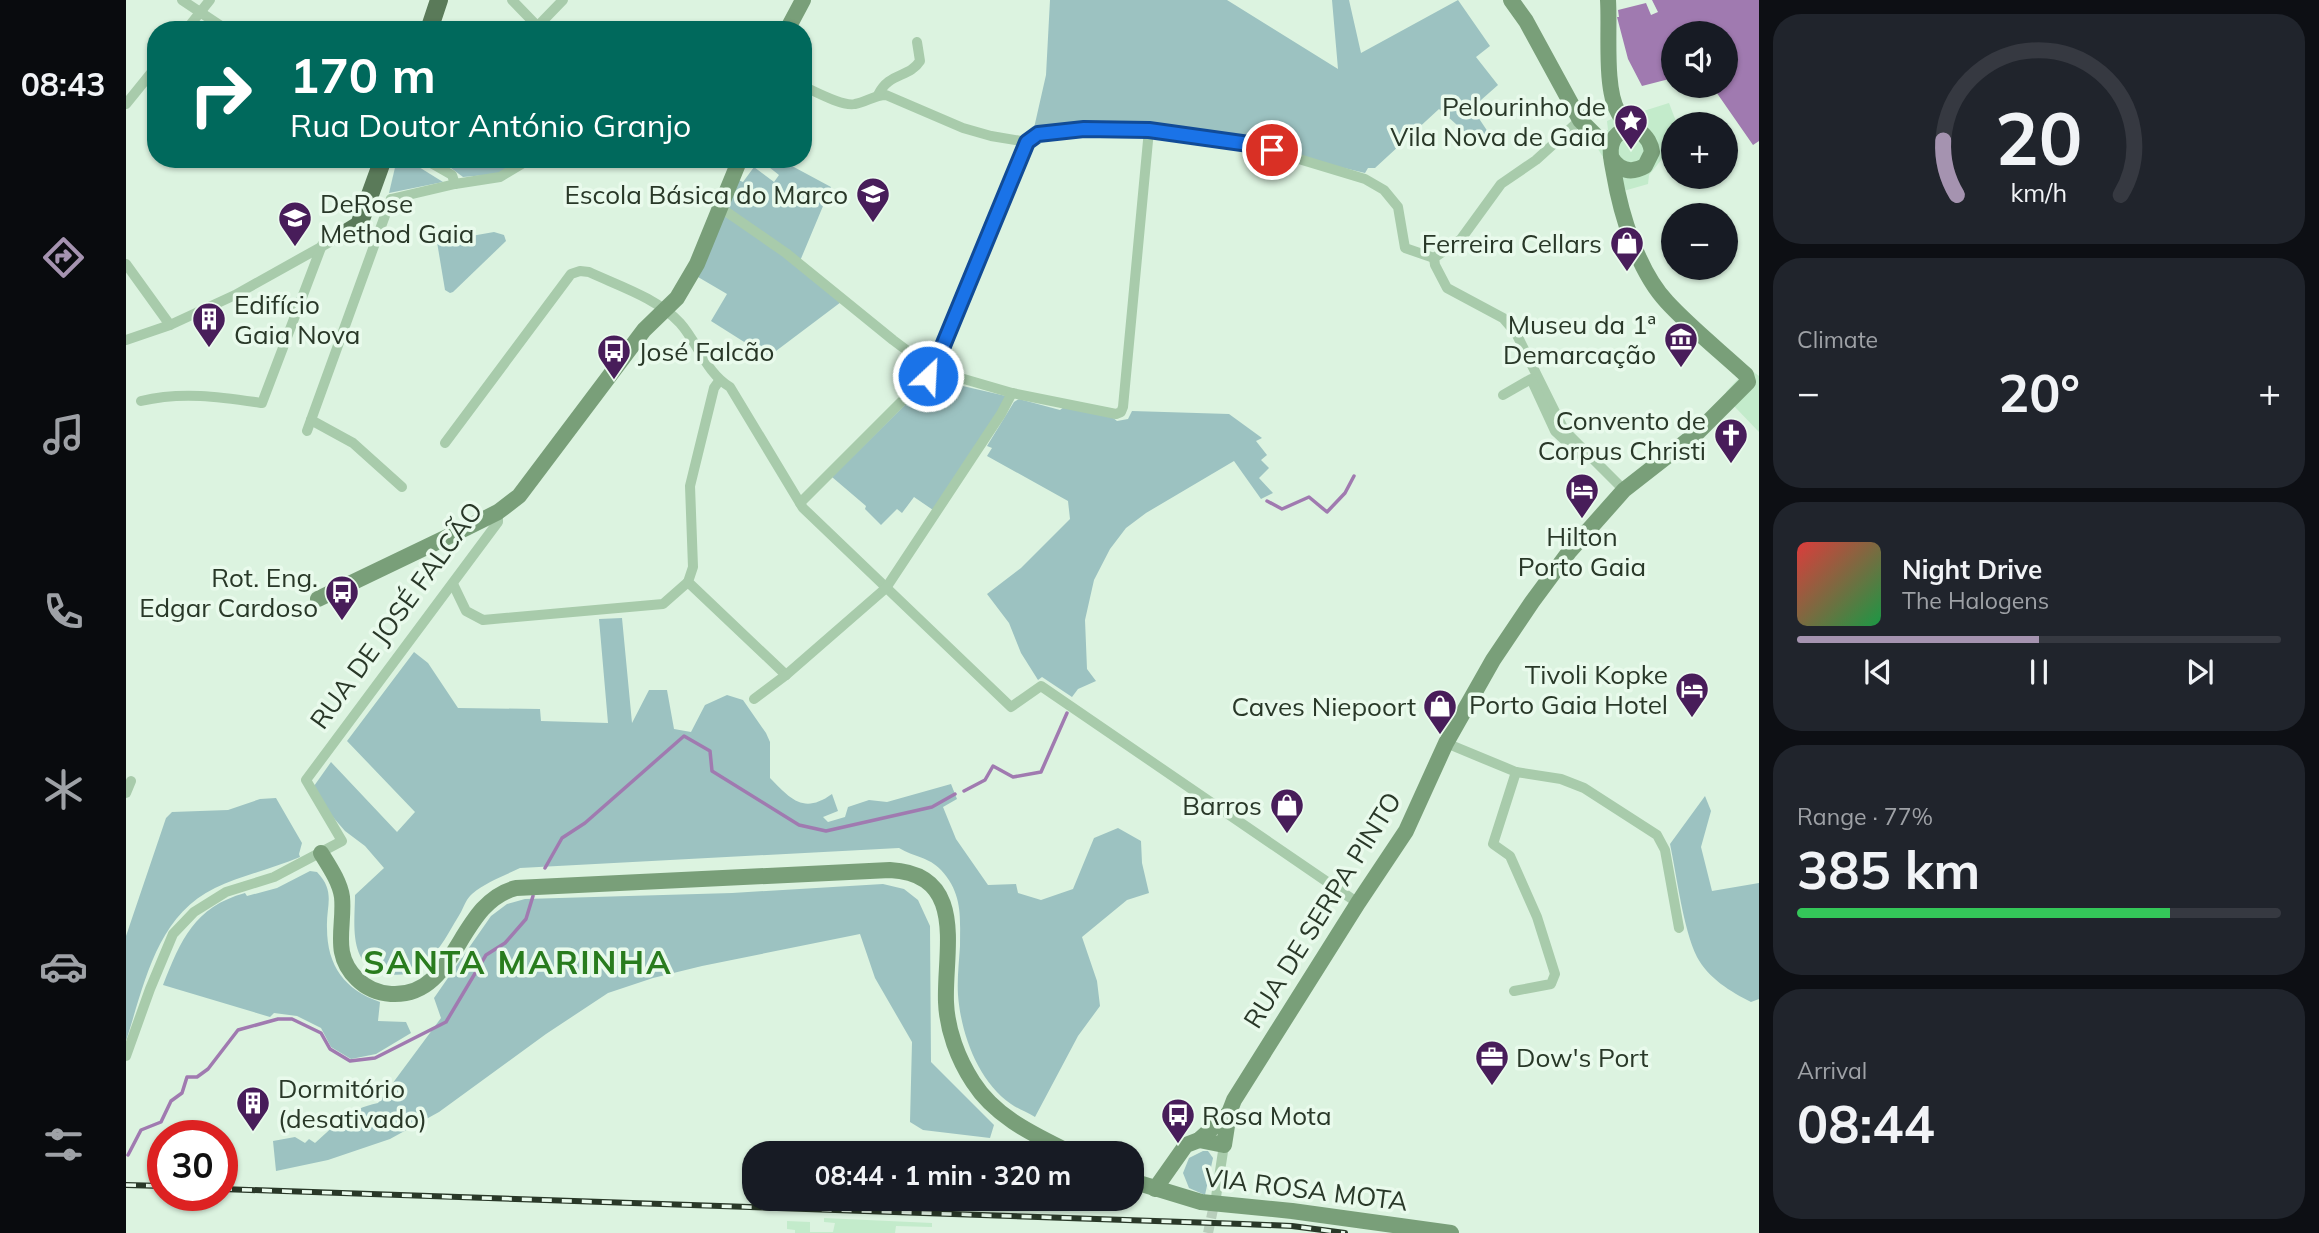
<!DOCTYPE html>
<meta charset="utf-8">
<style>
:root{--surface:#171b24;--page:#20242c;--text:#f1f3f6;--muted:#9ea1a6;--line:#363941;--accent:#a593b0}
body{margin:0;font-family:Mulish,sans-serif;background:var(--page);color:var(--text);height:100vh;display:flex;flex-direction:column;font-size:26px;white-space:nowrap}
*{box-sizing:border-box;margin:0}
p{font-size:23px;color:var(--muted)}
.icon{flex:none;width:38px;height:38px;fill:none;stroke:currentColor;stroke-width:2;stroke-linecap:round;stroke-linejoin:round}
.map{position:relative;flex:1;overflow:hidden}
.side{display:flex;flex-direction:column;gap:14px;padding:14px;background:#0d0f14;width:560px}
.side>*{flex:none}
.guide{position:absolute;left:21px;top:21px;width:665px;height:147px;border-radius:28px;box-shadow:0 2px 5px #0004;background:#00695c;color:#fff;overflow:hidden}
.buttons{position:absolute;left:1535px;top:21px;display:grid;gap:14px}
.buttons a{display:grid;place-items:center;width:77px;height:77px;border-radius:50%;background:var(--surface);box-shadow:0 2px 5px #0004;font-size:35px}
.speed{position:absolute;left:21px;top:1120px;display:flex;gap:14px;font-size:35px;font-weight:700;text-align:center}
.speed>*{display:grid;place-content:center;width:91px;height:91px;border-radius:50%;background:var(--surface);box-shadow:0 2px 5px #0004;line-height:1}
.speed .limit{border:10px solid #d22;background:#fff;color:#111}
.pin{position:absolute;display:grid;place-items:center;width:60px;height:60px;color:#fff;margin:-30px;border:4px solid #fff;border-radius:50%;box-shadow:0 2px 7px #0007}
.me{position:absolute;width:77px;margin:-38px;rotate:25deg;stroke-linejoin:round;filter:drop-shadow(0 0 5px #0008)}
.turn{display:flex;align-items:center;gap:24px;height:147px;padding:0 28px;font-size:32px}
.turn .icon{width:91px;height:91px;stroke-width:2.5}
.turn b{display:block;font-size:49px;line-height:60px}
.big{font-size:52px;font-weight:700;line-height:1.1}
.side .widget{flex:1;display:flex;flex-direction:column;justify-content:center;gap:10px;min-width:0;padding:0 24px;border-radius:28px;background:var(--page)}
.side .dial{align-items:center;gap:0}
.dial svg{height:182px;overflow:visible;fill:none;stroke:var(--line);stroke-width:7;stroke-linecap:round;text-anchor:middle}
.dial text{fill:var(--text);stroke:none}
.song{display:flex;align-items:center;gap:21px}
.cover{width:84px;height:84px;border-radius:10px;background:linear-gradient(135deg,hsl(0 70% 55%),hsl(140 70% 35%))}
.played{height:7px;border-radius:4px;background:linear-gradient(90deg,var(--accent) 50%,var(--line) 50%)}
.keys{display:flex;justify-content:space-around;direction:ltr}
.heat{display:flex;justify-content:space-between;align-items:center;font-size:38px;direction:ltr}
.charge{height:10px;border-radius:5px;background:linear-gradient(90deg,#34c759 77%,var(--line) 0)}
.trip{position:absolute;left:616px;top:1141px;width:402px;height:70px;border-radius:28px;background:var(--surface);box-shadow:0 2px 5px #0004;font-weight:700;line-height:70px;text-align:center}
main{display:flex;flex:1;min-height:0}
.tabs{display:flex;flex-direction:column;width:126px;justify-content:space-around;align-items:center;background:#090b0e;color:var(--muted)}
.tabs .icon{width:49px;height:49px}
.tabs .current{color:var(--accent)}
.tabs b{font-size:32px;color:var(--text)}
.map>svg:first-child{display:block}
.green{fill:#9cc2c1}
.plaza{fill:#c3ebcb}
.water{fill:#a07ab0}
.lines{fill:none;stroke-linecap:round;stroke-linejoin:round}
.stream{stroke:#a07ab0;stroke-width:3.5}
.street-tunnel{stroke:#b8cebb;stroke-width:10;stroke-dasharray:10 5;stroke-linecap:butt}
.street{stroke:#a8cbab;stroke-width:10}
.secondary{stroke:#799f79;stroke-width:16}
.primary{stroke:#5a7a59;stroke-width:18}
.rail-casing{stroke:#293828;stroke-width:6}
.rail{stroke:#e9faec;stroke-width:3.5;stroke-dasharray:10;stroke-linecap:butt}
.route-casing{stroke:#114b97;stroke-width:18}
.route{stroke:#1a73e8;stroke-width:12}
.labels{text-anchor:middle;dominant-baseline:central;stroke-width:7;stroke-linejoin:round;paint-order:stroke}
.poi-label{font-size:26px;fill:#293828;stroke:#e9faec;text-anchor:end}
.street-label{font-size:26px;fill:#293828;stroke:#e9faec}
.district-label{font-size:33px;font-weight:bold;letter-spacing:2px;fill:#297c1e;stroke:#e9faec}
</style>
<main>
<nav class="tabs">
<b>08:43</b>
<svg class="icon current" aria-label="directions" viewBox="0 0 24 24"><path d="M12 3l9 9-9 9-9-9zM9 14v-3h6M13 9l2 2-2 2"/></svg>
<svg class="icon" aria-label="music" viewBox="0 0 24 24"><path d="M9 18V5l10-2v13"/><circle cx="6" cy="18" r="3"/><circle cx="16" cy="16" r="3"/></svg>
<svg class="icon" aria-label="phone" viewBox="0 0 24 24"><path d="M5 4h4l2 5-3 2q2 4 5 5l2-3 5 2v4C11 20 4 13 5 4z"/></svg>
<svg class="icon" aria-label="climate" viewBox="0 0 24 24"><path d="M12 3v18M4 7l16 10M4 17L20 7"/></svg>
<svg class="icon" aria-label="car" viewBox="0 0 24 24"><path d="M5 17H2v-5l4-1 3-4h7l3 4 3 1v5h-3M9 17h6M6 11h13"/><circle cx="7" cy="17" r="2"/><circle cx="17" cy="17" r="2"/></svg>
<svg class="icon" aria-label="filters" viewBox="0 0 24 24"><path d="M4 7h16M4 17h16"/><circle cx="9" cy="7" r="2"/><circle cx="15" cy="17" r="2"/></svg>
</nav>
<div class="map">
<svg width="1633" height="1233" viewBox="0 0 1633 1233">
<rect width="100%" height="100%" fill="#dcf3e0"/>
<g class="green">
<path d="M924,0H1101L1212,69L1206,0H1223L1235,53L1332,0L1364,46L1350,57L1372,85L1346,108L1362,132L1357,148L1313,109L1249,168H1242L1239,173L1201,164L1124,138L1037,127L971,126L908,128L920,75Z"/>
<path d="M271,159H280L317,182L263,193Z"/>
<path d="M313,159H396L372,174L337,177Z"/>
<path d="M633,159H653L705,187L674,261L600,206L610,179L617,182L628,167L648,182L653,175Z"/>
<path d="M597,215L639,242L715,302L642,357L585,321L601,294L572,277Z"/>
<path d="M368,232L378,235L380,241L327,292L324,293L319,290L311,242Z"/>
<path d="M828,384L880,396L873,413L807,510L788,497L776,513L771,509L755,525L739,509L740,506L706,477L792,392L800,401L820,408Z"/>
<path d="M893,399L934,410L938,407L986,417L991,421L1002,419L1006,411L1103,414L1136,438L1130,441L1141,455L1135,460L1143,468L1133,478L1147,493L1135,499L1108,461L1020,513L1000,528L984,549L968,580L959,620L961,669L970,681L952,689L946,697L916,677L912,680L895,653L883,623L861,594L895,568L944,519L942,501L861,456L866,448L861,446L888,402Z"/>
<path d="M496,618L506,723L523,690H541L548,729L565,732L579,705L601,695L617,700L640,733L644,742V778C664,798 677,815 706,794L712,811L697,817L702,822L719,817L722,807L743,800L761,802L825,784L831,799L817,807L830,839L862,885L890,884L892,893L915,900L947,889L968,838L992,828L1015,841L1016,863L1023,893L1001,900L956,937L971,981L974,1006L952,1036L909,1117C901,1112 892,1109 885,1104C852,1081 835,1034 832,995C831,979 833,962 834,946C834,917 837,894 815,870C803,857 788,857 773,848L394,868C378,876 360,882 346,894C341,898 338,906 335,912C315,945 298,986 253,972C222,962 229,920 229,895L258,868L239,846L219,831L200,809L188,786L205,762L271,832L289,812L221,741L288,652L302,663L332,708L414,709L415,721L482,723L473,619Z"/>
<path d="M1579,796L1585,811L1575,847L1586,891L1633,883V999L1625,1002C1605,992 1582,978 1571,957C1557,928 1551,877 1544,844Z"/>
<path d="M150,798L176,843L173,854L174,857C146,869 116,875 89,888C30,916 18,986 0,1041V936L40,818L46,812L102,810L134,799Z"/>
<path d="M184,871L191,872C210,892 200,905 201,928C201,966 219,990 254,1002L252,1021L280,1022L285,1033L250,1054L225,1059L205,1047L195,1028L171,1016L148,1013L144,1017L37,985C55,940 68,907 119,893L121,896L151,888Z"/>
<path d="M757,884L778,889L792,900L804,926L805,1062L868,1125L864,1138L797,1130L784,1122L786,1042L749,978L734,934L576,966L527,978L482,993L420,1034L313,1112L264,1139L202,1160L150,1171L147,1141L169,1137L179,1143L183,1139L189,1143C211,1124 222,1109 252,1103L315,1018L308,998L365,916L381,904L399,899L606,893Z"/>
<path d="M1077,1151H1082L1087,1158L1079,1195L1063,1188L1057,1173L1063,1158Z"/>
</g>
<g class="plaza">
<path d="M1543,103L1551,124H1547V151L1540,154L1523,175L1522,184L1487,194L1480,162L1467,141L1476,130H1482L1481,121L1501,112L1508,114Z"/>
<path d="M1622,368L1633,376V432L1608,406L1600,392Z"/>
<path d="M698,1218L806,1223V1227L770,1226L769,1233H669V1230L661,1229V1221L684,1222V1232H707L709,1223L698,1222Z"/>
</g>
<path class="water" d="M1526,0H1633V141L1627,145L1586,86H1600V33H1547V55L1542,51L1547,78L1516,86L1502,59L1491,17H1493L1492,10L1520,3L1525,15L1532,12Z"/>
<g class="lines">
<g class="stream">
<path d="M1141,501L1156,509L1183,497L1201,512L1219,493L1228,476"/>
<path d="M838,791L859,780L867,766L887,777L915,772L941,713"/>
<path d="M419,868L436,838L459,823L558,736L584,751L586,771L673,825L700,831L806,807L829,794"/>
<path d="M2,1155L15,1130L35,1122L45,1101L56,1093L61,1077H71L82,1069L112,1030L152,1019H166L195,1033L204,1049L224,1061L249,1058L320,1022L360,955L379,943L400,919L407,896"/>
</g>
<path class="street-tunnel" d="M1082,1233L1089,1200"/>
<g class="street">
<path d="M56,0L101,30"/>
<path d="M386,0L415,30"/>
<path d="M60,30L84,0"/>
<path d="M408,30L437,0"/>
<path d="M677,86C688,91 717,107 729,104C740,102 749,95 760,95L837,128L865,136L901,142L912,134L958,129L1023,130L1123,144L1239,179L1258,190L1272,207L1279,248L1308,258"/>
<path d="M752,95C763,72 783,78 794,61L791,42"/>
<path d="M0,104L30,67"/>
<path d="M298,159L326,175L329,184"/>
<path d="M265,199L329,184L374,177L404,159"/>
<path d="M595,208L660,253L767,340L807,370L886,393L990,414L995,412L997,407L1023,130"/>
<path d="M1308,258L1309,265L1321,288L1377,318L1390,333L1438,430L1498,490"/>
<path d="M1308,258L1335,239L1375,184L1410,160L1454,120"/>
<path d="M0,264L44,325"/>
<path d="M0,340L44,325L109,295L220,233"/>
<path d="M593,381L588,388L564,486L567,567L562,582L660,675"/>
<path d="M1377,395L1405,379L1429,431L1456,456L1464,453"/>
<path d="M15,401C56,391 95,397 136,403L196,245"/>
<path d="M185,420L227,443L276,487"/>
<path d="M181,431L265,199"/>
<path d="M319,443L445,274L454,271L463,272C493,286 531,298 554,323C572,343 580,373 604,387L677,508L885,707L915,686L1232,903"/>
<path d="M674,503L807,370L901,142"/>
<path d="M327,584L340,611L357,620L537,604L562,582"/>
<path d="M628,699L660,675L760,588L875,414L886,393"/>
<path d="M1320,743L1390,772L1435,779L1458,788L1531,835L1539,850L1553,928"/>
<path d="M0,793L5,781"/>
<path d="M1388,991L1425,984L1429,974L1411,917L1384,856L1367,844L1390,772"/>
<path d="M0,1056L24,989L47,934L68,912L100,892L148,877L216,841L180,780L372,522V512"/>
<path d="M1090,1197L1098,1145"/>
</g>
<g class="secondary">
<path d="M1385,0L1400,21L1454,120L1470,136L1485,145"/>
<path d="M1482,0C1484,30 1478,88 1492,112C1495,119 1502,124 1507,129"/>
<path d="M661,30L677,0"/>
<path d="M192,599L340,528L372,512L393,496L518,330L551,298L571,264L614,159"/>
<path d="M195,853C203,866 214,882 216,897C219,927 205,954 231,979C240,988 252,993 265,994C332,998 330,903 390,888L764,870C842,874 818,951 820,1002C821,1030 832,1059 847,1082C870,1118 909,1135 945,1153"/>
<path d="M1073,1140L1098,1145L1103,1113L1108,1100L1232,903L1280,831L1320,743L1367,660L1406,602L1443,552L1498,490L1571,433L1622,382L1620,375C1594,351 1565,328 1541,302C1512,271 1495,215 1488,174C1486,161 1480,144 1492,134C1508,121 1524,136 1526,152L1519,166C1505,174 1493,171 1485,157"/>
<path d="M1006,1181L1075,1202L1166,1211L1325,1233"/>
<path d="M1029,1189L1060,1145L1073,1140L1103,1113"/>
</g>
<g class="primary">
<path d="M303,30L313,0"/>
<path d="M220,233L233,225L257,159"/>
</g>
<g class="rail-casing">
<g id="rail">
<path d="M0,1185L37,1186"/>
<path d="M96,1189L1117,1224L1166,1226L1219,1233"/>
</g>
</g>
<use href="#rail" class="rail"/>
</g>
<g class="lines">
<g class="route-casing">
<path id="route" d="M802,376L807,370L901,142L912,134L958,129L1023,130L1123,144L1146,150"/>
</g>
<use href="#route" class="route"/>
</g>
<defs>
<g id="sight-pin" transform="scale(1.75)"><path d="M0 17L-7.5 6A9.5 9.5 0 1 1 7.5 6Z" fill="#481d5a" stroke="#e9faec"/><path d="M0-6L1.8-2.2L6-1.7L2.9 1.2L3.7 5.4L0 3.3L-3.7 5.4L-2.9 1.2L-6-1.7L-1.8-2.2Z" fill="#fff"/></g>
<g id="school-pin" transform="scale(1.75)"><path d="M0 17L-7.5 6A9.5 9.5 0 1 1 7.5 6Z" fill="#481d5a" stroke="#e9faec"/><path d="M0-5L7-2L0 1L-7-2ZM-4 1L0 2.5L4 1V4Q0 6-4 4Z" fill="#fff"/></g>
<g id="university-pin" transform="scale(1.75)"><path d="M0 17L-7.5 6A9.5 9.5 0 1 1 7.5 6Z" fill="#481d5a" stroke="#e9faec"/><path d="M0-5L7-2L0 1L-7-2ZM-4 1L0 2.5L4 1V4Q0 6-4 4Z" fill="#fff"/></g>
<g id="shop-pin" transform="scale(1.75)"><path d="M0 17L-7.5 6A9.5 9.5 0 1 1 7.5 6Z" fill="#481d5a" stroke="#e9faec"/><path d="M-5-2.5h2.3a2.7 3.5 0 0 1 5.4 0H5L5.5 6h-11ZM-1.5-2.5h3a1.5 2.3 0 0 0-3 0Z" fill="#fff"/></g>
<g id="building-pin" transform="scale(1.75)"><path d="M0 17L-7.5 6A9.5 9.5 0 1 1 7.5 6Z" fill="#481d5a" stroke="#e9faec"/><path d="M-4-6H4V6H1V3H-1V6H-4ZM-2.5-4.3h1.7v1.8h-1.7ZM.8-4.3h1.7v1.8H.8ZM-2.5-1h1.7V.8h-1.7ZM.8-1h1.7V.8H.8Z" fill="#fff"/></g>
<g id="museum-pin" transform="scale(1.75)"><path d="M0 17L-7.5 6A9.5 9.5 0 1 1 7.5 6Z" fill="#481d5a" stroke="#e9faec"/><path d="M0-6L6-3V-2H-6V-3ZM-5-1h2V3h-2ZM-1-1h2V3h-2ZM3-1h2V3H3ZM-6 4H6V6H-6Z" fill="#fff"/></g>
<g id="bus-pin" transform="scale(1.75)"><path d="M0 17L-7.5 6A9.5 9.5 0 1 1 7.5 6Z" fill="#481d5a" stroke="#e9faec"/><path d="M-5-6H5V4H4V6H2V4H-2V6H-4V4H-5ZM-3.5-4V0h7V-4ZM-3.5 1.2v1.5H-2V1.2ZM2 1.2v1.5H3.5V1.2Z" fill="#fff"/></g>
<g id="church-pin" transform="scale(1.75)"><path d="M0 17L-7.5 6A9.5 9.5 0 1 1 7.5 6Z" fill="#481d5a" stroke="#e9faec"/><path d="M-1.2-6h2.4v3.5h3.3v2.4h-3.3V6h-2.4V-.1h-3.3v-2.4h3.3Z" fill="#fff"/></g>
<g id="hotel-pin" transform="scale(1.75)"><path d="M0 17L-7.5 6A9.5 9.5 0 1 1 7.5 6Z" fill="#481d5a" stroke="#e9faec"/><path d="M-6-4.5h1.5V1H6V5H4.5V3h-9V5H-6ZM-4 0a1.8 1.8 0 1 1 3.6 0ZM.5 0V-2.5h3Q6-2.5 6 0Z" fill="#fff"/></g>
<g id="office-pin" transform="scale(1.75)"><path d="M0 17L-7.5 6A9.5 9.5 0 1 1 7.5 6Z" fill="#481d5a" stroke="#e9faec"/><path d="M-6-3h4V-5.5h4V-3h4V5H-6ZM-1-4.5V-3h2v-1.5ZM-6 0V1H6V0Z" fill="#fff"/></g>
</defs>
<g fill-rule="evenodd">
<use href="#sight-pin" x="1505" y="121"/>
<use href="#school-pin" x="747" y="194"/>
<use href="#university-pin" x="169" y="218"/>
<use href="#shop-pin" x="1501" y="243"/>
<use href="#building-pin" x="83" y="319"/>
<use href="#museum-pin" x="1555" y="339"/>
<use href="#bus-pin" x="488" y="351"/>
<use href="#church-pin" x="1605" y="435"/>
<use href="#hotel-pin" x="1456" y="490"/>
<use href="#bus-pin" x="216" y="592"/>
<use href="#hotel-pin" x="1566" y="689"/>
<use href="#shop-pin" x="1314" y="706"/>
<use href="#shop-pin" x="1161" y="805"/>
<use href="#office-pin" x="1366" y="1057"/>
<use href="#building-pin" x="127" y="1103"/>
<use href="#bus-pin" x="1052" y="1115"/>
</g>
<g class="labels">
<g class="poi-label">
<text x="1480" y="106">Pelourinho de<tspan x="1480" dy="30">Vila Nova de Gaia</tspan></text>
<text x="722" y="194">Escola Básica do Marco</text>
<text x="194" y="203" text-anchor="start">DeRose<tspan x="194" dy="30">Method Gaia</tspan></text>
<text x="1476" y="243">Ferreira Cellars</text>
<text x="108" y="304" text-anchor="start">Edifício<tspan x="108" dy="30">Gaia Nova</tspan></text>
<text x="1530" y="324">Museu da 1ª<tspan x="1530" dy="30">Demarcação</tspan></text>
<text x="512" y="351" text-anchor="start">José Falcão</text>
<text x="1580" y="420">Convento de<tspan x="1580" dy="30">Corpus Christi</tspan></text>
<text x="1456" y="536" text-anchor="middle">Hilton<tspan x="1456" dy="30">Porto Gaia</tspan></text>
<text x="192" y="577">Rot. Eng.<tspan x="192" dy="30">Edgar Cardoso</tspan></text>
<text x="1542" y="674">Tivoli Kopke<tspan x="1542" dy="30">Porto Gaia Hotel</tspan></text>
<text x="1290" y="706">Caves Niepoort</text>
<text x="1136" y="805">Barros</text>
<text x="1390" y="1057" text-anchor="start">Dow's Port</text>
<text x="152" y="1088" text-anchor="start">Dormitório<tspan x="152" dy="30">(desativado)</tspan></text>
<text x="1076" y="1115" text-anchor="start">Rosa Mota</text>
</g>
<g class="street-label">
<text transform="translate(270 615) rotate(-54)">RUA DE JOSÉ FALCÃO</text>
<text transform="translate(1196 910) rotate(-58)">RUA DE SERPA PINTO</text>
<text transform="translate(1180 1189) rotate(7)">VIA ROSA MOTA</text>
</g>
<g class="district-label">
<text x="392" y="961">SANTA MARINHA</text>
</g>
</g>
</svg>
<div class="buttons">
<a><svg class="icon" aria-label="sound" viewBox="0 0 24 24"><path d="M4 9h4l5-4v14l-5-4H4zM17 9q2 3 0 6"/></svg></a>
<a>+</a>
<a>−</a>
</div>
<div class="speed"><div class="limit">30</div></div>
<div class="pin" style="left:1146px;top:150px;background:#d93025"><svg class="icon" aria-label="arrive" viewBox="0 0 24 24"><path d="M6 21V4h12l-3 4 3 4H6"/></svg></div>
<svg class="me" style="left:802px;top:376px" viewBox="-20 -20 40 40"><circle r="17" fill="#1a73e8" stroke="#fff" stroke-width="3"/><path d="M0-11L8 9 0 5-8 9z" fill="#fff"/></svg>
<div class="trip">08:44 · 1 min · 320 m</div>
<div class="guide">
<div class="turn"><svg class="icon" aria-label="right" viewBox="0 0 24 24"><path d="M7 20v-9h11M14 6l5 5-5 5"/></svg><div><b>170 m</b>Rua Doutor António Granjo</div></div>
</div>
</div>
<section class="side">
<div class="widget dial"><svg viewBox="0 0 100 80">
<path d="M14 69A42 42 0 1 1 86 69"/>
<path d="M14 69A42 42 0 0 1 8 45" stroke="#a593b0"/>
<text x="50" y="56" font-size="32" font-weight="700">20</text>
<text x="50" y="72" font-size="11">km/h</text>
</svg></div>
<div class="widget"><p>Climate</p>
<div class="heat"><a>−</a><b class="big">20°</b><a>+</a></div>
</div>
<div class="widget">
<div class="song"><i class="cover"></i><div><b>Night Drive</b><p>The Halogens</p></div></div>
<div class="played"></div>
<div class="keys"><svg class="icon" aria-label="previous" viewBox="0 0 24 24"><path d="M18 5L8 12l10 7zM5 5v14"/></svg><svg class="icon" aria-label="pause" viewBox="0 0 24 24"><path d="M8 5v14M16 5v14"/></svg><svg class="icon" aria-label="next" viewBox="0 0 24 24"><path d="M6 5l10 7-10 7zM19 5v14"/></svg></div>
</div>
<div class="widget"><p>Range · 77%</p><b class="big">385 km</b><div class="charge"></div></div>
<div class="widget"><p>Arrival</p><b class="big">08:44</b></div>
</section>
</main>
